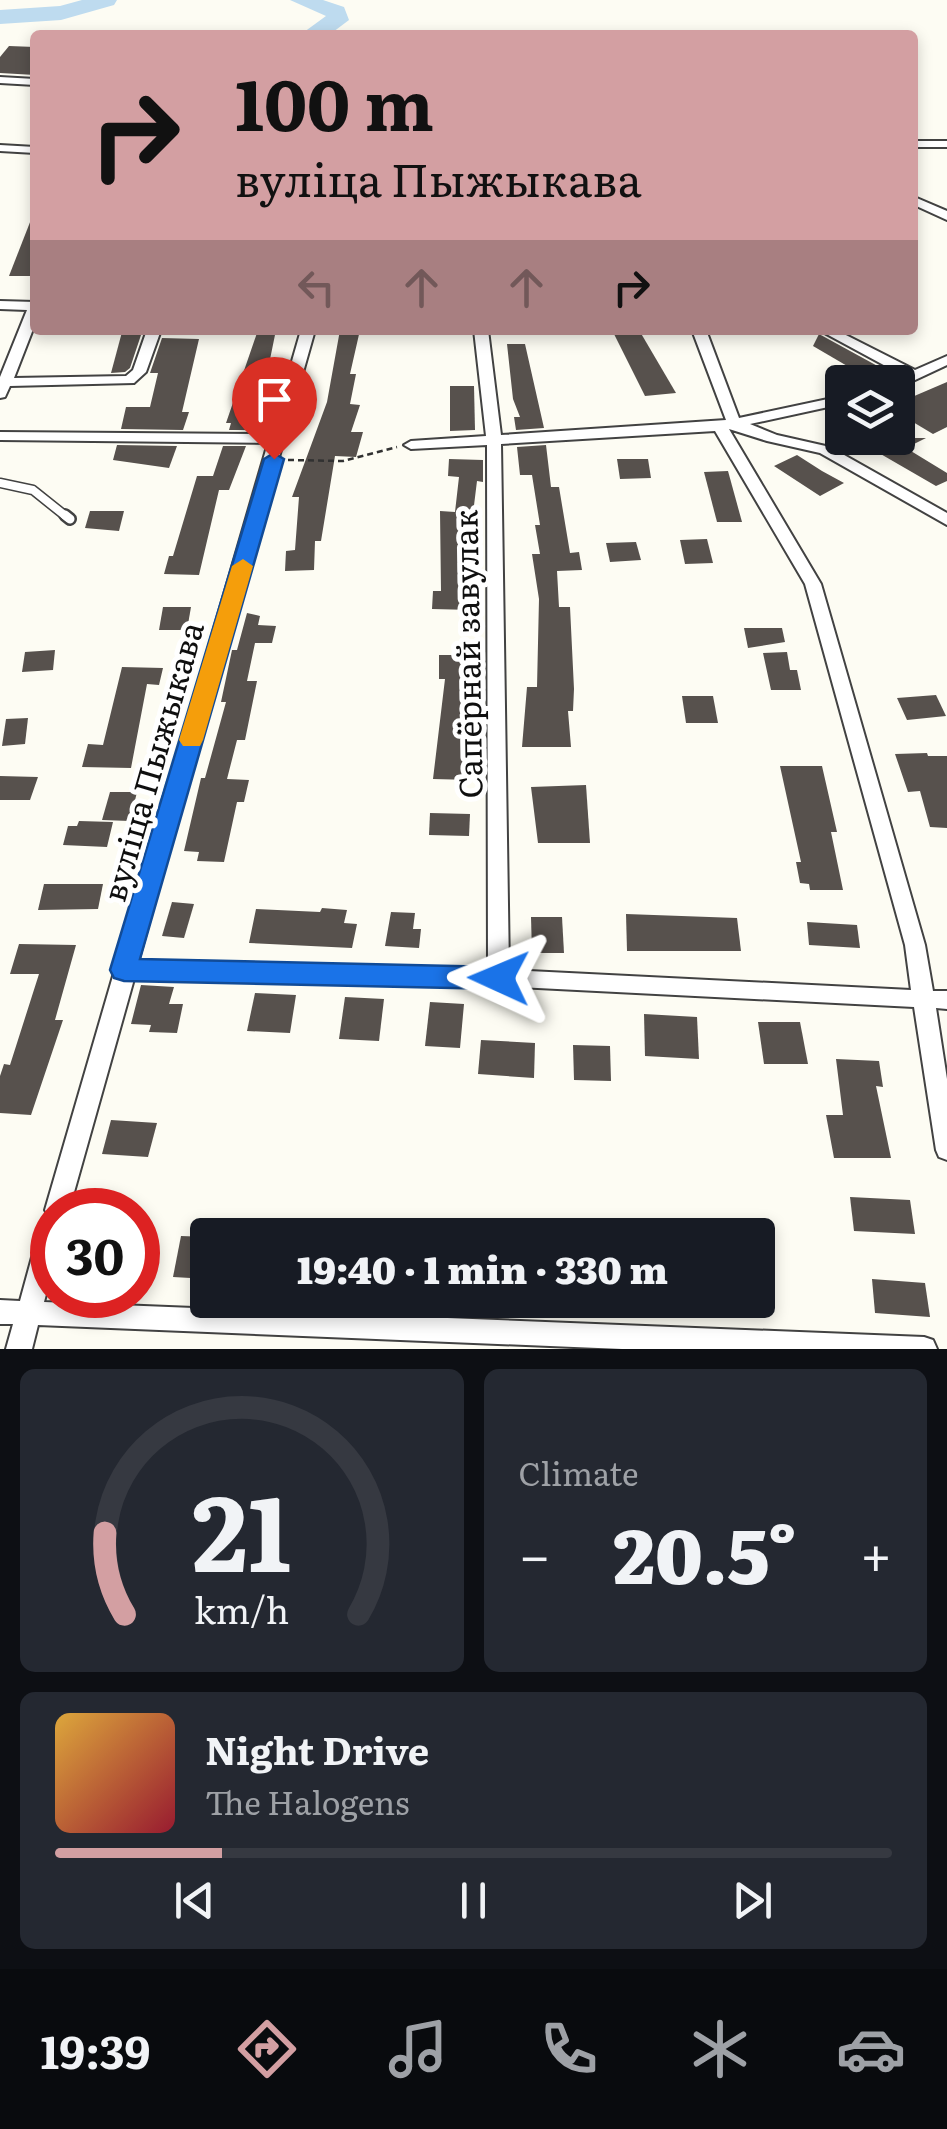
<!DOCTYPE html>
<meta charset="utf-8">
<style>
:root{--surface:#171b24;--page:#242831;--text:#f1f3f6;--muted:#9ea1a6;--line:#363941;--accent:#d39fa2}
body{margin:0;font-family:Literata,serif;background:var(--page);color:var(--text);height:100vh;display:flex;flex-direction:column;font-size:38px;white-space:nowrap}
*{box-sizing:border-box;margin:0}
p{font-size:32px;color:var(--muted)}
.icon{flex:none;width:55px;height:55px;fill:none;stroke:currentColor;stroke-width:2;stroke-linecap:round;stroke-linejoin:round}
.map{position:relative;height:1349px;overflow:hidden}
.panel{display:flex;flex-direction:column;gap:20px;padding:20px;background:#0d0f14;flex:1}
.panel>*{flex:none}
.banner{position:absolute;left:30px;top:30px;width:888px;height:305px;border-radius:10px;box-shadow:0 5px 15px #0003;background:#d39fa2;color:#111;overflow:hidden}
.controls{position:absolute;left:825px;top:365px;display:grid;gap:20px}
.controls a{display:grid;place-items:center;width:90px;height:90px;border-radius:10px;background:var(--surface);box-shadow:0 5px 15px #0003;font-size:50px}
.speed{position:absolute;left:30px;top:1188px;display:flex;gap:20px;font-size:50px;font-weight:700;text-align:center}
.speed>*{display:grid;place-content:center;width:130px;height:130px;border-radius:50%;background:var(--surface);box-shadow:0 5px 15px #0003;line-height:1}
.speed .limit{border:15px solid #d22;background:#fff;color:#111}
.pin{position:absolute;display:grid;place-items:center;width:85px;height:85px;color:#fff;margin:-102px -42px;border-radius:50% 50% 50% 0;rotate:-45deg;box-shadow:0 0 10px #0007}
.pin .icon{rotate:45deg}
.me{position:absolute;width:110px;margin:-55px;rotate:271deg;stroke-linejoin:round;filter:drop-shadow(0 0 8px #0008)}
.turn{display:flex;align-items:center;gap:35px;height:210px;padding:0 40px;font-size:45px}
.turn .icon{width:130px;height:130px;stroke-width:2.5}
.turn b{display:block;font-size:70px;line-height:85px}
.lanes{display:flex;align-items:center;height:95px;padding:0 40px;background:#0003;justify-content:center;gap:50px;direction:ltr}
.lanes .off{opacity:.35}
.big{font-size:75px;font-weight:800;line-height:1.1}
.panel .widget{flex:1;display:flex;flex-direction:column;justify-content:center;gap:15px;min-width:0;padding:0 35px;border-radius:15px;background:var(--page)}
.panel .dial{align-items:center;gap:0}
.dial svg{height:260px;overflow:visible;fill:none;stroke:var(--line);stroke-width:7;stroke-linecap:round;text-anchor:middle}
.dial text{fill:var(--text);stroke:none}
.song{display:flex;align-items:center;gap:30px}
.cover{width:120px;height:120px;border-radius:15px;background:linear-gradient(135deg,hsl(40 70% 55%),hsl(350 70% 35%))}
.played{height:10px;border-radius:5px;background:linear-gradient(90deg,var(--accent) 20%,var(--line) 20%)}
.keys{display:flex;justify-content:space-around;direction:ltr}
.heat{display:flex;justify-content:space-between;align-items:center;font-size:55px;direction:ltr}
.panel .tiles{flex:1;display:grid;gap:20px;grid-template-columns:1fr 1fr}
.widget:last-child{grid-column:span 2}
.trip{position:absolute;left:190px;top:1218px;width:585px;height:100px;border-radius:10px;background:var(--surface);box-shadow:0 5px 15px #0003;font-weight:800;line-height:100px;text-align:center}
.menu{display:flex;height:160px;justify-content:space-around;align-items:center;background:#090b0e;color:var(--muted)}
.menu .icon{width:70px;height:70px}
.menu .selected{color:var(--accent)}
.menu b{font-size:45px;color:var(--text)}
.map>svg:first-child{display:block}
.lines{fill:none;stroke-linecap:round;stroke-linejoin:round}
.river{fill:#bedbef;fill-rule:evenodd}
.building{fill:#57514d}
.lane-far1-casing{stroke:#424242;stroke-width:11}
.lane-casing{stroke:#424242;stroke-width:14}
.street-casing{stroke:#424242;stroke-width:4}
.path{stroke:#313131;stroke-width:2.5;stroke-dasharray:6 4;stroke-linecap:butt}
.lane-far1{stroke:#fff;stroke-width:8}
.lane{stroke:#fff;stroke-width:9}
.street{fill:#fff;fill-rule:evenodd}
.route{fill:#1a73e8;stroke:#114b97;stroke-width:2.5}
.slow{fill:#f59e0b}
.labels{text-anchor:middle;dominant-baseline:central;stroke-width:10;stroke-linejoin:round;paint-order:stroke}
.street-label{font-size:32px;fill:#0f0f0f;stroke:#fff}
</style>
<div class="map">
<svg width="947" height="1349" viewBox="0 0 947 1349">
<rect width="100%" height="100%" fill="#fdfcf3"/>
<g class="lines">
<g class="river">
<path d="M82,0H117L114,5L61,20L0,24V10L60,6Z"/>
<path d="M290,0H323L344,7L349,20L329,35H300L326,16Z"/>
</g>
</g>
<g class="building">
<path d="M9,46L35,47V75L0,73V57Z"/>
<path d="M34,212L35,276H9L16,258Z"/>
<path d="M258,330H276L257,423L251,430H229L231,423H226Z"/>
<path d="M340,330H360L350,374H356L350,404L360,405L351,432H363L356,457L335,456L321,541H315L314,570L285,571L286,551L295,550L299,497H292L327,402Z"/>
<path d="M612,330H639L676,393L645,396Z"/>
<path d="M122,332H142L130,368L125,372L111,373Z"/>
<path d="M819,334L883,369L866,377L813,346Z"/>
<path d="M162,338L199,339L182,412H189L183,430L121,429L126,407H150L158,373H150Z"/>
<path d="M507,344H525L544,428L516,430L514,417H520L513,399Z"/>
<path d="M947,382V427L933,434L898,413V403Z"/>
<path d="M450,386H474L475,430L450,431Z"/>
<path d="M853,438H926L906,448L947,473V481L936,486Z"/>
<path d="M117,445L177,446L169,468L113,460Z"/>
<path d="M546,445L551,487H559L570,553L579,552L582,570L557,571L559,607H570L574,689L573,711H568L571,747H522L527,687H537L539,599L532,554H540L535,525H540L532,475H520L517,447Z"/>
<path d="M223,446H246L229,490H219L199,575L164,574L169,556H173L197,476H213Z"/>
<path d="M797,455L822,471L844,483L820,496L774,466Z"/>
<path d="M449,459L483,460V482L477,481L469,546H474L475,563L472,610L432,609L433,591H441L440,511L455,512L459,477L448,476Z"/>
<path d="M617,459H648L651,478L620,479Z"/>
<path d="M728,471L742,522H717L704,472Z"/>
<path d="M90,511H124L119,531L85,528Z"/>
<path d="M707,539L713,563L685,564L680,540Z"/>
<path d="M636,542L641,560L610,562L606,543Z"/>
<path d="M163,607H191L187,630H159Z"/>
<path d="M247,613L260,616L258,625L276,626L272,643H255L247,681H257L245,740H237L227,779L249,780L244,802H237L224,862L197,861L199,852L184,851L201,778H205L226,702H221L232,650H237Z"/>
<path d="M744,628H782L785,642L748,648Z"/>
<path d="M55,650L53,670L22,672L25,652Z"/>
<path d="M787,652L790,670H797L801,690H771L763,653Z"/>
<path d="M439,655H469L468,710H472L467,759H473L472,780L433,779L445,679H439Z"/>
<path d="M122,667L163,668L159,685L147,684L131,768L82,767L88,744L103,745Z"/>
<path d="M936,695L946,716L907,720L897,698Z"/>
<path d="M682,696H713L718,723H686Z"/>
<path d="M28,718L25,744L2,746L6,719Z"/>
<path d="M927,753L928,756H947V828L930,827L920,791L908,792L895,754Z"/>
<path d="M780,766H822L837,832H831L843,890H810L809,884L800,883L796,862H801Z"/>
<path d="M0,776L38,777L30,800H0Z"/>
<path d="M586,785L590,843H538L531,787Z"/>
<path d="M110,792H137L130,821L102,820Z"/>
<path d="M430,813L470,814L469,836L429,835Z"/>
<path d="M79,821L113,822L107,847L63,845L68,826H77Z"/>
<path d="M44,884H103L98,909L38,910Z"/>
<path d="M172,902L194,904L184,938L162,936Z"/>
<path d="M322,908L347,910L344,923L357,924L352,948L249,943L256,909L320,912Z"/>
<path d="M391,912L415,913L413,929H421L419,948L385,946Z"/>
<path d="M626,914L737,918L741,951H627Z"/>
<path d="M531,917H562L564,953H532Z"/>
<path d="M807,922L857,925L860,948L809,945Z"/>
<path d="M19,944L76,945L55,1020H63L31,1115L0,1113V1076L4,1064L10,1065L39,974H10Z"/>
<path d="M141,985L174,987L169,1004H183L177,1033L149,1032L151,1025L131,1024Z"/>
<path d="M255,993L296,995L290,1033L247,1031Z"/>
<path d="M345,997L384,999L379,1041L339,1039Z"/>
<path d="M430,1002L464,1004L460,1048L425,1046Z"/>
<path d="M644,1014L697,1017L699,1059L645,1056Z"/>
<path d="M758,1022H800L808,1064H764Z"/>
<path d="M481,1040L535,1043L534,1078L478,1074Z"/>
<path d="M573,1045L610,1046L611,1081L574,1080Z"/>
<path d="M836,1059L879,1061L883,1087L876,1086L891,1158H834L826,1115H843Z"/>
<path d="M111,1120L157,1123L148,1157L102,1154Z"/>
<path d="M850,1197L910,1200L915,1234L854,1231Z"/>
<path d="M181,1236L208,1237V1279L173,1277Z"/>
<path d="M872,1279L925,1283L930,1317L875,1313Z"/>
</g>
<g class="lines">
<g class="lane-far1-casing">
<path id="lane-far1" d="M0,483L33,490L68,518"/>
</g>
<g class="lane-casing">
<path id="lane" d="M65,515L70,519"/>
</g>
<g class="street-casing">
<g id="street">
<path d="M0,77L35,79V85L0,83Z"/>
<rect x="912" y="141" width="35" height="6"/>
<path d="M0,145L35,147V153L0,151Z"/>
<path d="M912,196L947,211V220L912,204Z"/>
<path d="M0,301L35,302V324L14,378L126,376L133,370L147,330H161L146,372L134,383L10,386L5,397L0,398V377L27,310L0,309Z"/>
<path d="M301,330H315L285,436L287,439L283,443L138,962L488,969L487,445L411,449L404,445L411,441L486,436L474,330H488L501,435L726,420L692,330H706L739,418L842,396V404L750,424L777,435L830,447L947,513V525L820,453L767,441L729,429L821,584L925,945L933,991H947V1009L936,1008L947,1079V1160L939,1157L936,1150L914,1007L499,986L134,979L69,1210H52V1271L44,1302L924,1337L933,1340L937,1349H622L38,1325L32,1349H6L13,1324H0V1300L20,1301L40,1228L44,1220L50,1218L45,1210L268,443L0,440V432L271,434ZM715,431L805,584L905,945L911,990L509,970L501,444Z"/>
<path d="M819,330H836L915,370L947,356V365L898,388V382H892L904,376Z"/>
</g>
</g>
<path class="path" d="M288,460L343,461L397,447"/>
<use href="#lane-far1" class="lane-far1"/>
<use href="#lane" class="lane"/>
<use href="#street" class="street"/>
</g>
<path class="route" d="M274,453L284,459L140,959L499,967L509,970L513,978L509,986L499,989L124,981L114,978L110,970L264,459Z"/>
<path class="slow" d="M243,559L253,566L203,740L200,746H183L179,740L232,566Z"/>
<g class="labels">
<g class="street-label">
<text transform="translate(466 654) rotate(-91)">Сапёрнай завулак</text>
<text transform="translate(151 761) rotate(-74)">вуліца Пыжыкава</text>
</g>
</g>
</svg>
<div class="controls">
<a><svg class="icon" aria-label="layers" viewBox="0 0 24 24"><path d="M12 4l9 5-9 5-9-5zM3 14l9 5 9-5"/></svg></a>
</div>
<div class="speed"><div class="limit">30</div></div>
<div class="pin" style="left:274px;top:459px;background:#d93025"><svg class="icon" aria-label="arrive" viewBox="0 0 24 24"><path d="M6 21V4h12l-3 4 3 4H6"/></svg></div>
<svg class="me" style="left:499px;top:978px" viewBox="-20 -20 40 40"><path d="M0-17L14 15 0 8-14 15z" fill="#1a73e8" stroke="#fff" stroke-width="4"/></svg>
<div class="trip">19:40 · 1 min · 330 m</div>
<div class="banner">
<div class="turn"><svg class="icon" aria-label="right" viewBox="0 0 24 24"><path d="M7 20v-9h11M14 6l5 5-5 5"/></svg><div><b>100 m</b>вуліца Пыжыкава</div></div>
<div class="lanes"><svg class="icon off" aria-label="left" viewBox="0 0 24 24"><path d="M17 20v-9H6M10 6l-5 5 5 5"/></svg><svg class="icon off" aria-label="ahead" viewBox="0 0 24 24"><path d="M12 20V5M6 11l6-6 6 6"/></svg><svg class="icon off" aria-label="ahead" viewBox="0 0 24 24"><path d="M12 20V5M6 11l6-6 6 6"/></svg><svg class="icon" aria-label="right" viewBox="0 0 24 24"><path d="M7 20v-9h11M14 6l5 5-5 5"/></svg></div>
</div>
</div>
<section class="panel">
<div class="tiles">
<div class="widget dial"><svg viewBox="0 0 100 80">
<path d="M14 69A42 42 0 1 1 86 69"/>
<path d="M14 69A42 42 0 0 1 8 44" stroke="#d39fa2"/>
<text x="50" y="56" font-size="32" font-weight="700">21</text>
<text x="50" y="72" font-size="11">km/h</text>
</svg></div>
<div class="widget"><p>Climate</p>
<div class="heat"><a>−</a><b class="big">20.5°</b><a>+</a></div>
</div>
<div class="widget">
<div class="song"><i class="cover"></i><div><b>Night Drive</b><p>The Halogens</p></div></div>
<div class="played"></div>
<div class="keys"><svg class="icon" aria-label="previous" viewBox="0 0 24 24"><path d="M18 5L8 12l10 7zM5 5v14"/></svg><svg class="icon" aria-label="pause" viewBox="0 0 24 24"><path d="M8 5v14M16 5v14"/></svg><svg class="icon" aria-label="next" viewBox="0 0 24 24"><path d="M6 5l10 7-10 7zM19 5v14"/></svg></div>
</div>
</div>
</section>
<nav class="menu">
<b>19:39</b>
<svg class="icon selected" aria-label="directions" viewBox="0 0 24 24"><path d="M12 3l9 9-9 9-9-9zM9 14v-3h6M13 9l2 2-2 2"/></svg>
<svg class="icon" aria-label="music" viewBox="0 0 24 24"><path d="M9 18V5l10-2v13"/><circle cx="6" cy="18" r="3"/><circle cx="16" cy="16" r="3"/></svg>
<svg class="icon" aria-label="phone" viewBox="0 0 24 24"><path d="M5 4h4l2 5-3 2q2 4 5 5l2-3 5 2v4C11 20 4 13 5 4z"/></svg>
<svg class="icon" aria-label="climate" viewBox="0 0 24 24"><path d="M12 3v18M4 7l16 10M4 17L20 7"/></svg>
<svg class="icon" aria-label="car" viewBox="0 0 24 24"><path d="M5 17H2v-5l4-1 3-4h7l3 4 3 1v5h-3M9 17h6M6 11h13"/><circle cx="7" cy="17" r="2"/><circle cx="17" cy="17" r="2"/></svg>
</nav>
